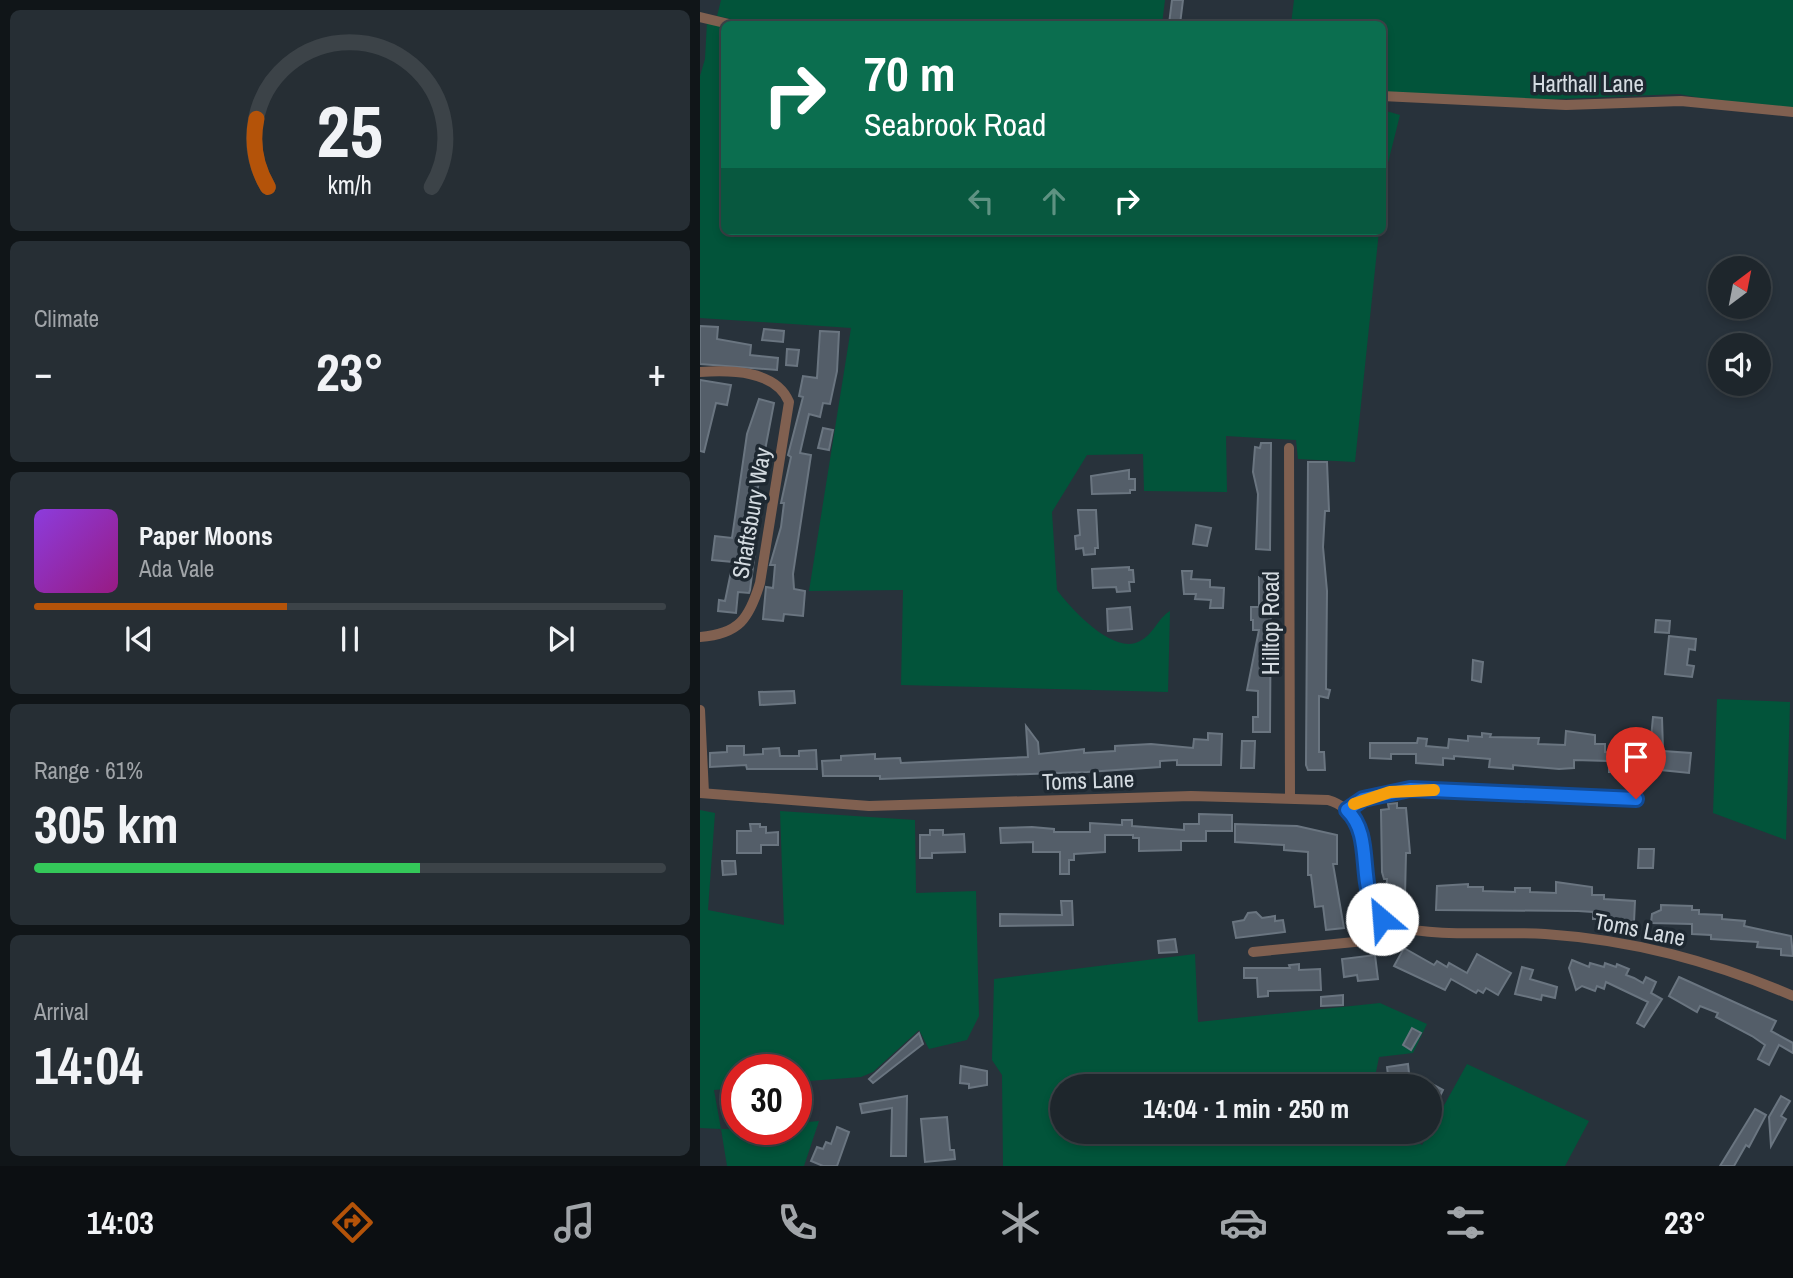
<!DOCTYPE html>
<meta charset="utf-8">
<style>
:root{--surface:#1e262c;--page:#262e34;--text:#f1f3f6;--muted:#a1a5a9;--line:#3c4348;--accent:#b45309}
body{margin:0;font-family:"Archivo Narrow",sans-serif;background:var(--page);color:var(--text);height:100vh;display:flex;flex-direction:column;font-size:26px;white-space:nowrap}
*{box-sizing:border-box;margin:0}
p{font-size:23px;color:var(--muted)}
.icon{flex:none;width:38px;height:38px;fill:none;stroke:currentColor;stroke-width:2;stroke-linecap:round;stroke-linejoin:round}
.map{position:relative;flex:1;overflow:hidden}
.sheet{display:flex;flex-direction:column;gap:10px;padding:10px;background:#101518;width:700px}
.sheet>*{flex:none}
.hud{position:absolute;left:21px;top:21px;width:665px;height:214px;border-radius:10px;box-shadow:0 4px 10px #0003,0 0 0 2px var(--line);background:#0b6e4f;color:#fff;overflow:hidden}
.needle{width:46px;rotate:32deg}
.controls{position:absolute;left:1008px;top:256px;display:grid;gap:14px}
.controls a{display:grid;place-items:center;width:63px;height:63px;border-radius:50%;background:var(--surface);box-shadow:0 4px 10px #0003,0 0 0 2px var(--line);font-size:35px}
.speed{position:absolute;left:21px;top:1054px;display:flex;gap:14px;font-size:35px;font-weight:700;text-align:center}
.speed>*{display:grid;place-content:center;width:91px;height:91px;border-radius:50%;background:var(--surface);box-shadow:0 4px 10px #0003,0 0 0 2px var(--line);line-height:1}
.speed .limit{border:10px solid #d22;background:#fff;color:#111}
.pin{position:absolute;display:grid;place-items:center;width:60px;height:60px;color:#fff;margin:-72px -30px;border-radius:50% 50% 50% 0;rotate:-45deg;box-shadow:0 0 7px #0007}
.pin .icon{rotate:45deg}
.me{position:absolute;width:77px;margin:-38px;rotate:333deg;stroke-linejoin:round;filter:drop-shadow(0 0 5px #0008)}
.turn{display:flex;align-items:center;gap:24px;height:147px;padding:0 28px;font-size:32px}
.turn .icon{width:91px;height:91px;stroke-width:2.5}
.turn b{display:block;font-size:49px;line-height:60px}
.lanes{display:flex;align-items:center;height:66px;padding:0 28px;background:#0003;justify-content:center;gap:35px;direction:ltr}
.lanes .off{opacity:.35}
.big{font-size:52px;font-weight:800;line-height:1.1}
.sheet .widget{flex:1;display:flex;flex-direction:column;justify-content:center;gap:10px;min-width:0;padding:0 24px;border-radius:10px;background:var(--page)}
.sheet .dial{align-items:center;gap:0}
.dial svg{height:182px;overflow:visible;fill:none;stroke:var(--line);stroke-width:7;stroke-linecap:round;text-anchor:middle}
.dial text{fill:var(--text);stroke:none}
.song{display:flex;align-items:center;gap:21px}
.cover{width:84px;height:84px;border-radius:10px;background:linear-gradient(135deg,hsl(270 70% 55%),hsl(310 70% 35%))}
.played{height:7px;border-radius:4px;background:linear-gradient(90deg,var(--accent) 40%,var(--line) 40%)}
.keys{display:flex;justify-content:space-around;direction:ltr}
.heat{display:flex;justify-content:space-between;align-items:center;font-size:38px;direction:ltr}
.charge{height:10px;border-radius:5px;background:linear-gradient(90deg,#34c759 61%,var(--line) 0)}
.trip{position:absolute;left:350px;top:1074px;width:392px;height:70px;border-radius:35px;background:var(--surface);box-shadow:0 4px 10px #0003,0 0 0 2px var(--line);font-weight:800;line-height:70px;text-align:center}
.dock{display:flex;height:112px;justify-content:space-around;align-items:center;background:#0c0f12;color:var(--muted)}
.dock .icon{width:49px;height:49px}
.dock .current{color:var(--accent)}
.dock b{font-size:32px;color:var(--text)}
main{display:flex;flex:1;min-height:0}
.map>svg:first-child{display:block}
.green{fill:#02543a}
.building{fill:#545e69;stroke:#6a7580;stroke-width:2}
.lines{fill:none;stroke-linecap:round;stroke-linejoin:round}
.street{stroke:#806050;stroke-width:10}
.route-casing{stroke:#114b97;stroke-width:18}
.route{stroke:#1a73e8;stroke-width:12}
.slow{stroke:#f59e0b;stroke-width:12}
.labels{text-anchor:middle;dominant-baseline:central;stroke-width:7;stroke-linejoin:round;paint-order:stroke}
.street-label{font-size:23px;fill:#d4dbe1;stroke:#1e2831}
</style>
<main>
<section class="sheet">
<div class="widget dial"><svg viewBox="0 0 100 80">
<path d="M14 69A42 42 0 1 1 86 69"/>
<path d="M14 69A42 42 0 0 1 9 39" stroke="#b45309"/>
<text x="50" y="56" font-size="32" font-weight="700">25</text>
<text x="50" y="72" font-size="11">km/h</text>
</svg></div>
<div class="widget"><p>Climate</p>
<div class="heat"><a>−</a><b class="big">23°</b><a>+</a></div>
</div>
<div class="widget">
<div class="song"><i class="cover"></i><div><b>Paper Moons</b><p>Ada Vale</p></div></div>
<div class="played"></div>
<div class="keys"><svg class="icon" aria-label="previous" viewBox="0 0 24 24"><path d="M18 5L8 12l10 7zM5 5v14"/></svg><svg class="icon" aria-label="pause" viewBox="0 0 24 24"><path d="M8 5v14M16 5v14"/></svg><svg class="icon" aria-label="next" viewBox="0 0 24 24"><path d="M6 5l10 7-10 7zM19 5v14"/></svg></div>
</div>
<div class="widget"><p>Range · 61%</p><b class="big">305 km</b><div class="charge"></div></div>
<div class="widget"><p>Arrival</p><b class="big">14:04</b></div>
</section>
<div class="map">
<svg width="1093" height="1166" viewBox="0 0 1093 1166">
<rect width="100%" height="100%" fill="#28323b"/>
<g class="green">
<path d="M21,0H465L462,24H54L17,16Z"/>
<path d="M594,0H1093V109L1048,107L979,94L833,100L683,94L682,24H591Z"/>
<path d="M7,22L24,27V231H679L655,462L598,459L596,440L526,436L527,492L444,491L443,454L387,455L352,512L357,590C371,609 414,656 440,641C454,634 457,619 470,611L468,692L201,685L203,590L109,591L151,328L0,318V76L5,59Z"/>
<path d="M683,110L700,115L683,183L682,110Z"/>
<path d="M1017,699L1090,702L1086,840L1013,813Z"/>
<path d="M0,810L15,813L8,910L84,925L80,811L215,820L216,893L276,891L279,1016L267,1040L229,1049L219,1030L173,1072L161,1077L96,1082V1069H37V1088L14,1090L21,1129H96V1123L119,1121L104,1166H27L21,1129L0,1128Z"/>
<path d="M495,954L498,1022L680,1003L727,1024L713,1053L679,1057L673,1087H362V1132H696L722,1145L767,1064L889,1121L865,1166H303L302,1075L292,1060L294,979Z"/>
</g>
<g class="building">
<path d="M472,0H483L480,24H469Z"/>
<path d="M0,326L18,327L17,339L51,345L50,355L78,358L77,370L0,364Z"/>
<path d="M64,329L84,331L83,342L62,340Z"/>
<path d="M120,331L139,332L137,371L130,404L123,403L120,417L109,414L100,453L111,455L93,574L94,589L105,591L103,616L84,614L83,621L63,619L66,587L73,588L75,565H70L81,527L84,503H81L91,457L88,455L103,397L99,396L103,376L117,378Z"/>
<path d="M87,349L99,350L97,366L86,365Z"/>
<path d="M0,380L31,385L27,405L16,403L4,452L0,451Z"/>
<path d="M59,399L74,403L55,503L52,543H56L50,590L49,593L38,592L36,613L18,611L19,600L25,601L33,562L12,560L15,536L32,538L47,434Z"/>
<path d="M123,428L133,430L129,450L118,448Z"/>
<path d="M561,443H571L570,550L556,549L558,494L553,472L555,447L560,448Z"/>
<path d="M608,462H627L629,511H625L623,547L627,591L626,689L630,690L628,698L619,696V752H624L625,770H608L606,765Z"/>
<path d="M429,470V479H435V490H430V493L392,494L391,476Z"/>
<path d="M378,510H396L398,548H395V554L384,555L383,548L376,549L375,536L380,535Z"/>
<path d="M496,525L511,528L507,546L493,544Z"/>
<path d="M429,567V570H433L434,582H429L430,591L417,592L416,587L393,588L392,569Z"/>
<path d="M482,571H492L491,579L510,580V587L524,588L523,608H510L511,600L495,599L496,594H484Z"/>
<path d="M559,577H571L570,732H553V717H558V691L547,690L559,630H553V620H551V607H559Z"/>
<path d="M430,607L432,629L408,631L407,609Z"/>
<path d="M956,620L970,621L969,633L955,632Z"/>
<path d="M969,636L996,639L995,650L989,649L987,665L994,666L992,677L965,674Z"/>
<path d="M773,660L783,662L781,682L772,680Z"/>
<path d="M94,691L95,703L60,705L59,692Z"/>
<path d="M953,717L962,718L963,750L950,749Z"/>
<path d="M326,726L338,742L339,754L384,749V753L415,751V746L451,744L493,748L494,739L508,740V733L522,734L521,765H477V760L460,761V767L387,772L180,779V776H123L122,761L141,760V756L175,754V759L200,758L201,763L328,757Z"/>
<path d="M866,731L895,735V744H905V752L928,753V756L930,742L938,743L936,759L928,758V773L909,772V761L874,760V768L859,769L813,765V769L789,767L790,759L754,756V759L743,758V765L716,763V754H691V759L670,758V743H717L718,738L727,739L726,746L748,748L749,739L768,741V736L782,737V733L791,734L790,737L839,738L838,744L865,745Z"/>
<path d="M542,741H555L554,768H541Z"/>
<path d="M27,746H44V755L63,754V749L79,748L80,756H99V751L116,750L117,769H47L46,765L10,767V753L27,752Z"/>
<path d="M963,751L991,753L989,773L961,770Z"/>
<path d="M697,803V808H706L710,853H706L705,896H698V902H686L687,879H684L682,872L681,810L689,809L688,804Z"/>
<path d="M499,814L532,815V831H506V841H481V850L439,851V838H433V835H405V852L374,854V860H369V874H360V852H333V842L301,843L300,828L332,827L354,829V832H390V823L422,825V820H432V826L484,830V824H499Z"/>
<path d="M50,824H60V827H66V833L78,832V845H61V853H37V831H51Z"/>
<path d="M535,824L597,826L637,835V864H633L644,928L626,930L623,906L615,907L611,875H608V852L584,850V845L535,842Z"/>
<path d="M230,830H243V835L264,834L265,852L232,853V858H220V835H230Z"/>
<path d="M939,849H954L953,868H938Z"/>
<path d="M22,861H35L36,874L23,875Z"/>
<path d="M856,882L892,887V895H904V899L935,901L934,922H903V919H893V912L878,911L736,910L737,886L768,884V887H783V891L815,892V888H830V892L856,893Z"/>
<path d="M361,901H372L373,925L300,926V914L362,915Z"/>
<path d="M961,905L992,906V910H999V914L1022,915V919L1045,921L1044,926L1091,936L1093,956L1081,955V949L1057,947L1058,942L1011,939V935L992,934V924L951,923L952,914L961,910Z"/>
<path d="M556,912L562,918L575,916V921L583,920L585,932L536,938L533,922L544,920L548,913Z"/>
<path d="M475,939L477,952L459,953L458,941Z"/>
<path d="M704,948L734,965L737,961L747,967L749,963L767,973L777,954L811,973L798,995L786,988L783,993L778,990L776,993L751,979L745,990L694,966Z"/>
<path d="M675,955L678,979L658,981L657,975L644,977L642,959Z"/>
<path d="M872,960L889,967L890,963L904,967L905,963L916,967L917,964L929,969L926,975L934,978L943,983L946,977L956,982L951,993L962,999L944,1027L937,1023L948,1002L906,982L904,989L897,986L895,991L882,986L876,990L869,968Z"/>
<path d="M599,964V970L620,969L621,990L568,991V996L558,997L557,978H544V968H590L589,965Z"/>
<path d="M822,967L833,970L830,979L857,987L855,998L842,995L841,1000L815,994Z"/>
<path d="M979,977L1076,1021L1071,1031L1093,1043V1053L1079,1045L1069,1065L1058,1059L1065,1045L1052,1036L1016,1017L1018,1013L1000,1006L997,1012L969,996Z"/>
<path d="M643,995V1005L621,1006V997Z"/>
<path d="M712,1028L721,1033L711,1050L703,1045Z"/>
<path d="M219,1033L223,1044L173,1083L169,1079Z"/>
<path d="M708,1064L709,1073L688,1075L687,1067Z"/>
<path d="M261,1066L287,1071V1085L269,1088V1084L260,1083Z"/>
<path d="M730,1083L743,1090L730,1116Z"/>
<path d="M207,1096L206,1156H191L192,1108L162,1113L160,1104Z"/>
<path d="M1081,1096L1090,1101L1081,1116L1086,1119L1071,1146L1069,1117Z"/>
<path d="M1055,1109L1066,1115L1049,1147L1046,1145L1034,1166H1020Z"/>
<path d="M247,1117L250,1150H254L255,1159L225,1162L221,1119Z"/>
<path d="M137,1127L149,1132L137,1166H123L111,1161L117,1147L123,1149L126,1142L131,1144Z"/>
</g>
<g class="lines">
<g class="street">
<path d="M0,17L29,24"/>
<path d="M682,96L866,105L981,101L1093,112"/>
<path d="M0,372C30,370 76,370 89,402L60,583C49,619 39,634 0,637"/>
<path d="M589,448L590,797"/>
<path d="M0,710L4,793"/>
<path d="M0,793L169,806L491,796L628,800C686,817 644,898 695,926C739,938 798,931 845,934C933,940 1012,961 1093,996"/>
<path d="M647,810L663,799L710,789L936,799"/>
<path d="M553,952L675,940L685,933L691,924"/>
</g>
</g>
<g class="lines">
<g class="route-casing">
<path id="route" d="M682,919C654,887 676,838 647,810L663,799L710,789L936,799"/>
</g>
<use href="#route" class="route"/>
<path class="slow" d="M654,804L690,792L734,790"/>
</g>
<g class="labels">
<g class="street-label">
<text x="888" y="83">Harthall Lane</text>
<text transform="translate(51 513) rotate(-80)">Shaftsbury Way</text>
<text transform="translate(570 623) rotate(-90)">Hilltop Road</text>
<text transform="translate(388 780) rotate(-2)">Toms Lane</text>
<text transform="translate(940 929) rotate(11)">Toms Lane</text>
</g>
</g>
</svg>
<div class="controls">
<a><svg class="needle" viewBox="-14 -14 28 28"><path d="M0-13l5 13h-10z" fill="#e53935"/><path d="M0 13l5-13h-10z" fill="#a1a5a9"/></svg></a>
<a><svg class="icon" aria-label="sound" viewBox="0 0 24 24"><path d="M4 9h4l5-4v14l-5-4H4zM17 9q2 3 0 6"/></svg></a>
</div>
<div class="speed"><div class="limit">30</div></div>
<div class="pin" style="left:936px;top:799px;background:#d93025"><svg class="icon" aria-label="arrive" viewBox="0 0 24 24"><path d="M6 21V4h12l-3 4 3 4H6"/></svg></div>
<svg class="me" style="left:682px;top:919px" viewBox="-20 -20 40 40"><circle r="19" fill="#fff"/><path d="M0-13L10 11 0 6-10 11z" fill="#1a73e8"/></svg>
<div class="trip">14:04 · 1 min · 250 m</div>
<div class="hud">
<div class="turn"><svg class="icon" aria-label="right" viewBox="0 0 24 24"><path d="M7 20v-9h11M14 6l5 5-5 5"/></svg><div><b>70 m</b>Seabrook Road</div></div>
<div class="lanes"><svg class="icon off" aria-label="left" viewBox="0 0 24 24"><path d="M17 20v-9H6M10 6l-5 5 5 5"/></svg><svg class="icon off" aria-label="ahead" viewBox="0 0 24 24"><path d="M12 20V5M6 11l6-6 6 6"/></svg><svg class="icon" aria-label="right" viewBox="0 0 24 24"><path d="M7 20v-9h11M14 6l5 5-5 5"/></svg></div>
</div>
</div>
</main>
<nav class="dock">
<b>14:03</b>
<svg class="icon current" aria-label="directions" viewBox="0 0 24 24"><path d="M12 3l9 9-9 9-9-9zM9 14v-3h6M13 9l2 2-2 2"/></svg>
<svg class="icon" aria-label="music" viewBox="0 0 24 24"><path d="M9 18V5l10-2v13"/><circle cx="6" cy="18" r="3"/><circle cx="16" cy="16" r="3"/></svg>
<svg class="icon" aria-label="phone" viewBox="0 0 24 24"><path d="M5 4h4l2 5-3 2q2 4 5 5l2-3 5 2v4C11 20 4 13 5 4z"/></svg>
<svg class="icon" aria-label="climate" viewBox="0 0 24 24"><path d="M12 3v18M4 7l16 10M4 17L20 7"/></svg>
<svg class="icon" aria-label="car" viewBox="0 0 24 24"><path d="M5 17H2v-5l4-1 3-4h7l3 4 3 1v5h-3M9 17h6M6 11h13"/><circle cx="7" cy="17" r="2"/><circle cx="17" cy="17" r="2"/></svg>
<svg class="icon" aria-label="filters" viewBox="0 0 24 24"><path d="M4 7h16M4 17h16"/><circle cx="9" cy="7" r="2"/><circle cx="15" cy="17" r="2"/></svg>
<b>23°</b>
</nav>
